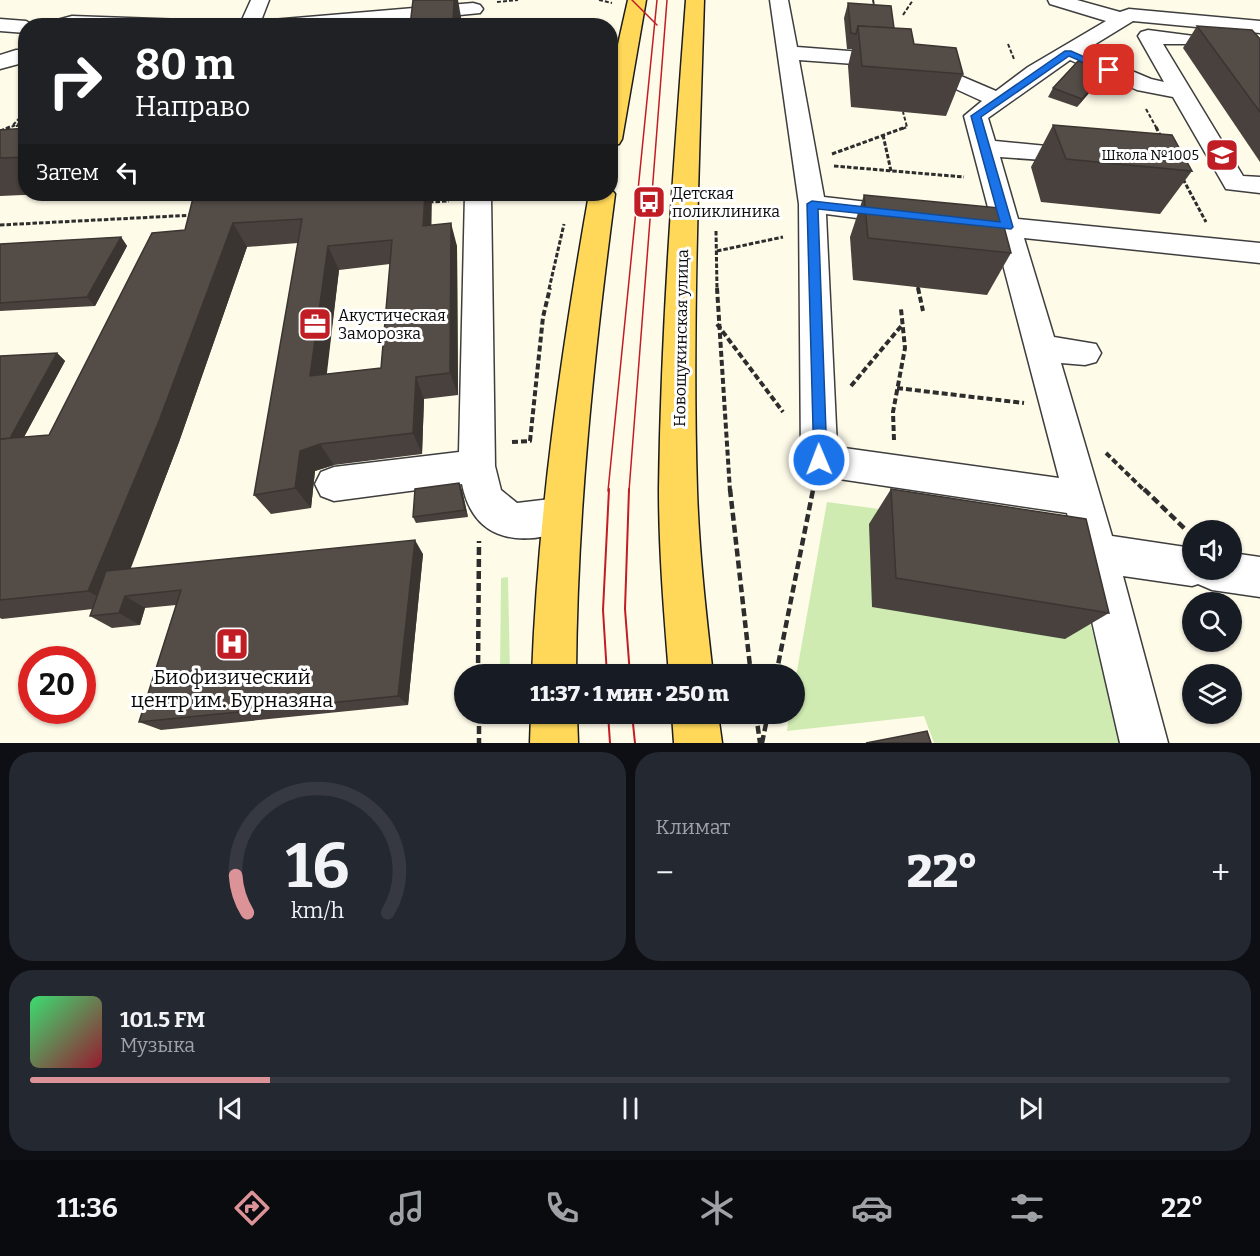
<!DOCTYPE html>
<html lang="ru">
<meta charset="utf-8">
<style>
:root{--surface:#171b24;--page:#242831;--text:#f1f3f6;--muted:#9ea1a6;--line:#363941;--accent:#db9398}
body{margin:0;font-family:Bitter,serif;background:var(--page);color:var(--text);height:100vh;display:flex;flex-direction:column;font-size:22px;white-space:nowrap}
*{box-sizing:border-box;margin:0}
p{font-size:20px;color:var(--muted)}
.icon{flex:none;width:33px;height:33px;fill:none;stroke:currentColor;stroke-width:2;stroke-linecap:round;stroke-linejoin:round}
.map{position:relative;height:743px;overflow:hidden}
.drawer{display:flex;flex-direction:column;gap:9px;padding:9px;background:#0d0f14;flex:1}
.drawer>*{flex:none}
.banner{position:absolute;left:18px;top:18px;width:600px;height:183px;border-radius:24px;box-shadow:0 2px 4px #0004;background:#202124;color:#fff;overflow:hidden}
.tools{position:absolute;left:1182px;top:520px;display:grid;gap:12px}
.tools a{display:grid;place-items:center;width:60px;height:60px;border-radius:50%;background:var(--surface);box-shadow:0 2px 4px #0004;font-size:30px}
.speed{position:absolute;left:18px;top:646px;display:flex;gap:12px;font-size:30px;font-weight:700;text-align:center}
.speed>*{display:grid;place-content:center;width:78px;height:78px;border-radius:50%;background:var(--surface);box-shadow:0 2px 4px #0004;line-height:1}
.speed .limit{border:9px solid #d22;background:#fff;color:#111}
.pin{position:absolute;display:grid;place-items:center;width:51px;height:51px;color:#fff;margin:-26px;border-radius:12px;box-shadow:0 3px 9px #0006}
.me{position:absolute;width:66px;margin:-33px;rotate:359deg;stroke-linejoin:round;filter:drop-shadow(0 0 4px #0008)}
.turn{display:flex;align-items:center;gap:21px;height:126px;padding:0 18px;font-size:27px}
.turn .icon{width:78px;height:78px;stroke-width:2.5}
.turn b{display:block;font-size:42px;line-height:51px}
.then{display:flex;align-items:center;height:57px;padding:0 18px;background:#0003;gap:12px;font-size:22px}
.big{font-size:45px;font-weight:800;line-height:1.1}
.drawer .widget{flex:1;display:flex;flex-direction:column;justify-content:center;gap:9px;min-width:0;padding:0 21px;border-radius:24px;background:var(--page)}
.drawer .dial{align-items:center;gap:0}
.dial svg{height:156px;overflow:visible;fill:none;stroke:var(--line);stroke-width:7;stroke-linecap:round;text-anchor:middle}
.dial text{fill:var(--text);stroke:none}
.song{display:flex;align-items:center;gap:18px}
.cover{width:72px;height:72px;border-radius:9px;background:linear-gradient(135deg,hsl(140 70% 55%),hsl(350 70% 35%))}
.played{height:6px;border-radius:3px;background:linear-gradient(90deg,var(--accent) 20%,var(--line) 20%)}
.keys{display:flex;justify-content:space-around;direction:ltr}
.heat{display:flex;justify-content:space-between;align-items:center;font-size:33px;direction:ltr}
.drawer .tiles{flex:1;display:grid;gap:9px;grid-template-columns:1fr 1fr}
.widget:last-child{grid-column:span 2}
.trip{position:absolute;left:454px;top:664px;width:351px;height:60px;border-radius:30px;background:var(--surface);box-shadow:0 2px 4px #0004;font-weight:800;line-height:60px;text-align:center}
.tab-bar{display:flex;height:96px;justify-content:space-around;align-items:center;background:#090b0e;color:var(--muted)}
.tab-bar .icon{width:42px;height:42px}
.tab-bar .active{color:var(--accent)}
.tab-bar b{font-size:27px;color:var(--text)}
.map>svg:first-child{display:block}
.green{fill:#cfebb2}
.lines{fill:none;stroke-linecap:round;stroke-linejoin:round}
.minor-casing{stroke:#3e3e3e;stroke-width:3}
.major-casing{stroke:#1c1c1c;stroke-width:3}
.path-far3{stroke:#2d2d2d;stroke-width:2;stroke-dasharray:4 2;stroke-linecap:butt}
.path-far2{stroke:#2d2d2d;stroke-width:3;stroke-dasharray:4.5 2;stroke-linecap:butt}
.path-far1{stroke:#2d2d2d;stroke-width:4;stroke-dasharray:6 3;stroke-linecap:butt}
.path{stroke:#2d2d2d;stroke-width:4.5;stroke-dasharray:8 4;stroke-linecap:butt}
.minor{fill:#fff;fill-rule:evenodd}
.major{fill:#ffd859;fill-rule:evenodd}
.tram-far1{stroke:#c11d24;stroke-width:1.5}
.tram{stroke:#c11d24;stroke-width:2}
.wall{fill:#48413d;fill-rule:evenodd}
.shaded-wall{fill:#3b3532}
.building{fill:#544c47;stroke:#3b3532;stroke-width:1.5;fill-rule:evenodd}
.route{fill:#1a73e8;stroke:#114b97;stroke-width:1.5}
.labels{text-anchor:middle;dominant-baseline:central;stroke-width:6;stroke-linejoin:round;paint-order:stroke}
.far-poi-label{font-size:14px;fill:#0b0b0b;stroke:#fff;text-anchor:end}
.poi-label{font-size:16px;fill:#0b0b0b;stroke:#fff;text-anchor:start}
.street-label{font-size:16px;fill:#0b0b0b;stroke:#fff}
.near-poi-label{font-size:20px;fill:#0b0b0b;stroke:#fff}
</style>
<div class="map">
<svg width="1260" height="743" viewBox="0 0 1260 743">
<rect width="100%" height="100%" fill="#fffbe9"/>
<g class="green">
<path d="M827,502L931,516L1074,562L1122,743H934L924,716L787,731L789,714H795V682Z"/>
<path d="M508,577L510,675H500L501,578Z"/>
</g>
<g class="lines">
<g class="minor-casing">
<g id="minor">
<path d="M251,0H269L259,26H47L50,22L72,16L241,22Z"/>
<path d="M770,0H788L797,47L914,56L996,91L1028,67L1106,21L1050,4L1048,0H1077L1120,12L1129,9L1260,21V33L1133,21L1084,51L1151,79L1164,82L1138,36L1141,32L1148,30L1194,36L1197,40L1194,44H1163L1243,176L1260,177V193L1226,189L1173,97L1137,90L1070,60L988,118L995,141L1057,147L1066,149L1069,154L1066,159L1057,161L1000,157L1018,219L1260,243V263L1024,238L1054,337L1096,344L1101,353L1096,362L1085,365L1061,363L1112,536L1192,548V570H1232V553L1260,557V597L1212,590L1198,584L1192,586L1123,576L1168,743H1120L1067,513L819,476L806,471L801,460L799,204ZM799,60L910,68L982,101L964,116L990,215L977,218L973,224L977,230L995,234L1059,478L837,447L826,214L903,224L913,221L917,215L913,209L903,206L824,197Z"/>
<path d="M473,3L480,5L483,9L480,13L348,26H262L272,20Z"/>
<path d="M0,19L26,21L35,26H26V33L0,31Z"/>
<path d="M16,50H26V62L0,69V55Z"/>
<path d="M465,194H491L495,466L501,490L517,503L559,498L573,504L578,516L573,528C523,547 474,544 462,484L334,501L321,496L315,484L321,472L334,467L459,452Z"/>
</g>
</g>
<g class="major-casing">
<g id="major">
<path d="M628,0H646L622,139L619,144L610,146V80Z"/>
<path d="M686,0H704C699,163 692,327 697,490C699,552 706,614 713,675H669C664,613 659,551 659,489C661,326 674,163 686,0Z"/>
<path d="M610,188L615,194C594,354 577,513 576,675H532C538,513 561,354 589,194H610Z"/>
<path d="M531,714H577L578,743H530Z"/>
<path d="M672,714H718L722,743H674Z"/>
</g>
</g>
<g class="path-far3">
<path d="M599,0L612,3"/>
<path d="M873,0L875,10"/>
<path d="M497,2L518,0"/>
<path d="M903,15L913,0"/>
<path d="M1008,44L1014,59"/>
<path d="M1146,109L1157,129"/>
<path d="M13,125L26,111"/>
<path d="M16,126L26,125"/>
<path d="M6,129L26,121"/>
<path d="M902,129L907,127L903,112"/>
</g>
<g class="path-far2">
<path d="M1156,127L1161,137"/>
<path d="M0,131L10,127"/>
<path d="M883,135L891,171"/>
<path d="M832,154L906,127"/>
<path d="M834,166L964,177"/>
<path d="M1183,179L1206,222"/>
<path d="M429,202L449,201"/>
<path d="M0,225L194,215"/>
<path d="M716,231L717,289"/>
<path d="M717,251L783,237"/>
<path d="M918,287V289"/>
<path d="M549,289L564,224"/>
</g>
<g class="path-far1">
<path d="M717,288L730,491"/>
<path d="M918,288L923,311"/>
<path d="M717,324L783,412"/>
<path d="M851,386L902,325"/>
<path d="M897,388L1024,403"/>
<path d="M894,440L893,412L905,348L901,309"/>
<path d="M512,442L530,441L543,317L550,288"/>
<path d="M1106,453L1145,491"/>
</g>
<g class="path">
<path d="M730,489L751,675"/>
<path d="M1144,489L1185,529"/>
<path d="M478,675L479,541"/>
<path d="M776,675L813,490"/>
<path d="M479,714V743"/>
<path d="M756,714L760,743"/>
<path d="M762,743L768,714"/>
</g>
<use href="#minor" class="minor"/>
<use href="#major" class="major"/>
<g class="tram-far1">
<path d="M632,0L657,25"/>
<path d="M608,491L657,0"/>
<path d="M629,491L667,0"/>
</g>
<g class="tram">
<path d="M629,489L625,609L630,675"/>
<path d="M607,675L603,610L609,489"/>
<path d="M608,714L610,743"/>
<path d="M632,714L635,743"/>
</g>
</g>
<g class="wall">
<path d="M848,3L894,28L914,44L963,74L946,116L851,107L848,66L852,49H847L844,18Z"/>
<path d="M1197,26L1260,39V162L1183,48Z"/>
<path d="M1101,79L1077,107L1048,97L1053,88Z"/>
<path d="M1053,125L1192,171L1160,214L1041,202L1031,167Z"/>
<path d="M26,128V194H46L0,196V130Z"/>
<path d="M194,194L431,225L457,246L458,395L424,399L422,454L334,465L315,471L311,508L271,514L254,495L298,243L247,247L179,442L130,569L423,554L408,705L161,730L139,722L176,605L145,608L140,625L112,628L90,616L93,609L2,619L0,618V356L57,353L65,361L24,437L49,435L185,230ZM390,264L381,368L326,374L339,270Z"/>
<path d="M864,195L1011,253L987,295L853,280L850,237Z"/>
<path d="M121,237L127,246L95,306L0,311V244Z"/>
<path d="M459,483L462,490L468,517L416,523L413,517Z"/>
<path d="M891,489L1109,613L1065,639L872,607L869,524Z"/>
</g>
<g class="shaded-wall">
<path d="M454,0H458L461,17V26H453Z"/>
<path d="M1106,71L1101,79L1077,107L1082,99Z"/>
<path d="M425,194H432L431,249L423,226Z"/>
<path d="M233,223L247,247L179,442L116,607L88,591Z"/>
<path d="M451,223L457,246L458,395L450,373Z"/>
<path d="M121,237L127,246L95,306L87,297Z"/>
<path d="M328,246L339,270L324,398L310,376Z"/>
<path d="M57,353L65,361L17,450L7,443Z"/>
<path d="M416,377L424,399L422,454L413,433Z"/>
<path d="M320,444L334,465L315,471L311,508L295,488L300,451Z"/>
<path d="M459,483L462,490L468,517L465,510Z"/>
<path d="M415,540L423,554L408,705L398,696Z"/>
<path d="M125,596L145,608L140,625L119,613Z"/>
</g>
<g class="building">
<path d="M413,0H454L453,26H410Z"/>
<path d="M848,3L891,6L894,28L858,26L856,34L851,33Z"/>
<path d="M858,26L911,29L914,44L956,48L963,74L862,66Z"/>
<path d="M1197,26L1252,30L1260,39V112Z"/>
<path d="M1078,61L1106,71L1082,99L1053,88Z"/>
<path d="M1053,125L1172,135L1192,171L1066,159Z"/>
<path d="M26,128V157L0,158V130Z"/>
<path d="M194,194H425L423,226L451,223L450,373L416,377L413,433L320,444L300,451L295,488L254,495L302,219L233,223L159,421L88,591L0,600V439L49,435L152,233L185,230ZM392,240L381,368L310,376L328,246Z"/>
<path d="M864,195L999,208L1011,253L868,238Z"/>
<path d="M121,237L87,297L0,303V244Z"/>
<path d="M57,353L10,438L0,439V356Z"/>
<path d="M459,483L465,510L413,517L415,489Z"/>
<path d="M891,489L1086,519L1109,613L896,578Z"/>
<path d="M415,540L398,696L139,722L181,590L125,596L119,613L90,616L106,571Z"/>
<path d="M927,731L931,743H866Z"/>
</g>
<path class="route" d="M1065,51H1071L1114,70L1106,72L1069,56L981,117L1013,227L1011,229L818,209L827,460L819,467L814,465L807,204L812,201L1000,222L971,116Z"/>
<defs>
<g id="school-square" transform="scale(1.725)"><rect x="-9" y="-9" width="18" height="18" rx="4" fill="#c11d24" stroke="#fff"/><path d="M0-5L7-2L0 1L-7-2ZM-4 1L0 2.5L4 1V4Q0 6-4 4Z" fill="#fff"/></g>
<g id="bus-square" transform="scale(1.725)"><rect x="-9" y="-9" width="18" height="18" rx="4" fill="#c11d24" stroke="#fff"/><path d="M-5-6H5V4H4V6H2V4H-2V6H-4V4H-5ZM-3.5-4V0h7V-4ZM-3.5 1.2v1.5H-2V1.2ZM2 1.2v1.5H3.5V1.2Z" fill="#fff"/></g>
<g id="office-square" transform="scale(1.725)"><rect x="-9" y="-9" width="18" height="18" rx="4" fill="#c11d24" stroke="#fff"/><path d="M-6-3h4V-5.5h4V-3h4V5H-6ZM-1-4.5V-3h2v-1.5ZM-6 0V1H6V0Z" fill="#fff"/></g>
<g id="hospital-square" transform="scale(1.725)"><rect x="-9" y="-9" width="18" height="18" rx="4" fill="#c11d24" stroke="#fff"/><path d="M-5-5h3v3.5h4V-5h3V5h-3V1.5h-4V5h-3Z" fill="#fff"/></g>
</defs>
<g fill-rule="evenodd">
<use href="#school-square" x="1222" y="155"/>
<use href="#bus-square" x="649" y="202"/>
<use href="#office-square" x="315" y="324"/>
<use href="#hospital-square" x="232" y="644"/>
</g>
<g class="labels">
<g class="far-poi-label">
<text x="1199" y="155">Школа №1005</text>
</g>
<g class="poi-label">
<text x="672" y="193">Детская<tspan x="672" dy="18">поликлиника</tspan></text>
<text x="338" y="315">Акустическая<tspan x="338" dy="18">Заморозка</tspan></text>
</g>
<g class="street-label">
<text transform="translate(681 338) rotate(-89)">Новощукинская улица</text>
</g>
<g class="near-poi-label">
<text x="232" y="677">Биофизический<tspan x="232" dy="23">центр им. Бурназяна</tspan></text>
</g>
</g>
</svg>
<div class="tools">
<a><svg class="icon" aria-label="sound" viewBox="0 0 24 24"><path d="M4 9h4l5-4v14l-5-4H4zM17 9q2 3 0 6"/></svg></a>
<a><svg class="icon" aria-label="search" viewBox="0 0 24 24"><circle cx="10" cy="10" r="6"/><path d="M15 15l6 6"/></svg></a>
<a><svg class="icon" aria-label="layers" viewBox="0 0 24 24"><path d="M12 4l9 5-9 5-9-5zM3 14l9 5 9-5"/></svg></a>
</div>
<div class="speed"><div class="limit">20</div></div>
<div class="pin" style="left:1109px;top:70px;background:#d93025"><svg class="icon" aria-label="arrive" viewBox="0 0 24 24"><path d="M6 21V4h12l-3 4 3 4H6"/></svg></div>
<svg class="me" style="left:819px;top:460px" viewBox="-20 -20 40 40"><circle r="17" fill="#1a73e8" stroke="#fff" stroke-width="3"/><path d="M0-11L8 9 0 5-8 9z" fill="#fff"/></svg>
<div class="trip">11:37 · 1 мин · 250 m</div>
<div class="banner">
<div class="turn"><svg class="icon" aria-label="right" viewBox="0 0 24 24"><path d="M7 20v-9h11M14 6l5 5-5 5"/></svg><div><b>80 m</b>Направо</div></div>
<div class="then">Затем<svg class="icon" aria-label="left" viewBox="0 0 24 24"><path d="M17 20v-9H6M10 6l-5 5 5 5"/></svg></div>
</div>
</div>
<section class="drawer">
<div class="tiles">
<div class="widget dial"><svg viewBox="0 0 100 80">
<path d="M14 69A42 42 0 1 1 86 69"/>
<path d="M14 69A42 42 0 0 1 8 50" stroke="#db9398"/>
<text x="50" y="56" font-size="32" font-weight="700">16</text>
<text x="50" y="72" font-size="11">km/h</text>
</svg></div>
<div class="widget"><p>Климат</p>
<div class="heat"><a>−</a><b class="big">22°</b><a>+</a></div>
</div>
<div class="widget">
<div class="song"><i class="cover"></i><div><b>101.5 FM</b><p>Музыка</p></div></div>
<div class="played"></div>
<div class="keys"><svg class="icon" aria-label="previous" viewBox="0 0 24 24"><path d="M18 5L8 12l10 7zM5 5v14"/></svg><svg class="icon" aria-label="pause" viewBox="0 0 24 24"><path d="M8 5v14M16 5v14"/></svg><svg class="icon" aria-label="next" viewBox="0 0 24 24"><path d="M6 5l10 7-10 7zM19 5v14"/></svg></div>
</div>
</div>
</section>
<nav class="tab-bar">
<b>11:36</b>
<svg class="icon active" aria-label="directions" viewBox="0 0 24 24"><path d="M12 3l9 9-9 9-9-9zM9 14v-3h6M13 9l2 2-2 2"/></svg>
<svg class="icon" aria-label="music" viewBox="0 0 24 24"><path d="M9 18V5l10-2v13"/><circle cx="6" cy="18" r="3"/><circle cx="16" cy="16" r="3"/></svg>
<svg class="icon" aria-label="phone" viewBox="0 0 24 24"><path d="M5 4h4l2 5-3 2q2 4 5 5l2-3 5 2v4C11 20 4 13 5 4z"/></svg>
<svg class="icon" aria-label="climate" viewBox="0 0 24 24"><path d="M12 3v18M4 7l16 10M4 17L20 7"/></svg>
<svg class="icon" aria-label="car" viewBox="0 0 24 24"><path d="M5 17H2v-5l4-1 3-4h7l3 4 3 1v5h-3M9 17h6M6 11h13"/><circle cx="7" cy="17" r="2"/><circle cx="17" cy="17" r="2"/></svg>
<svg class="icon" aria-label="filters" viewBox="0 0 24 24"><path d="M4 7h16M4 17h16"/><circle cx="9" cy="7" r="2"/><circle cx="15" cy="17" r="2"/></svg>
<b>22°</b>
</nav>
